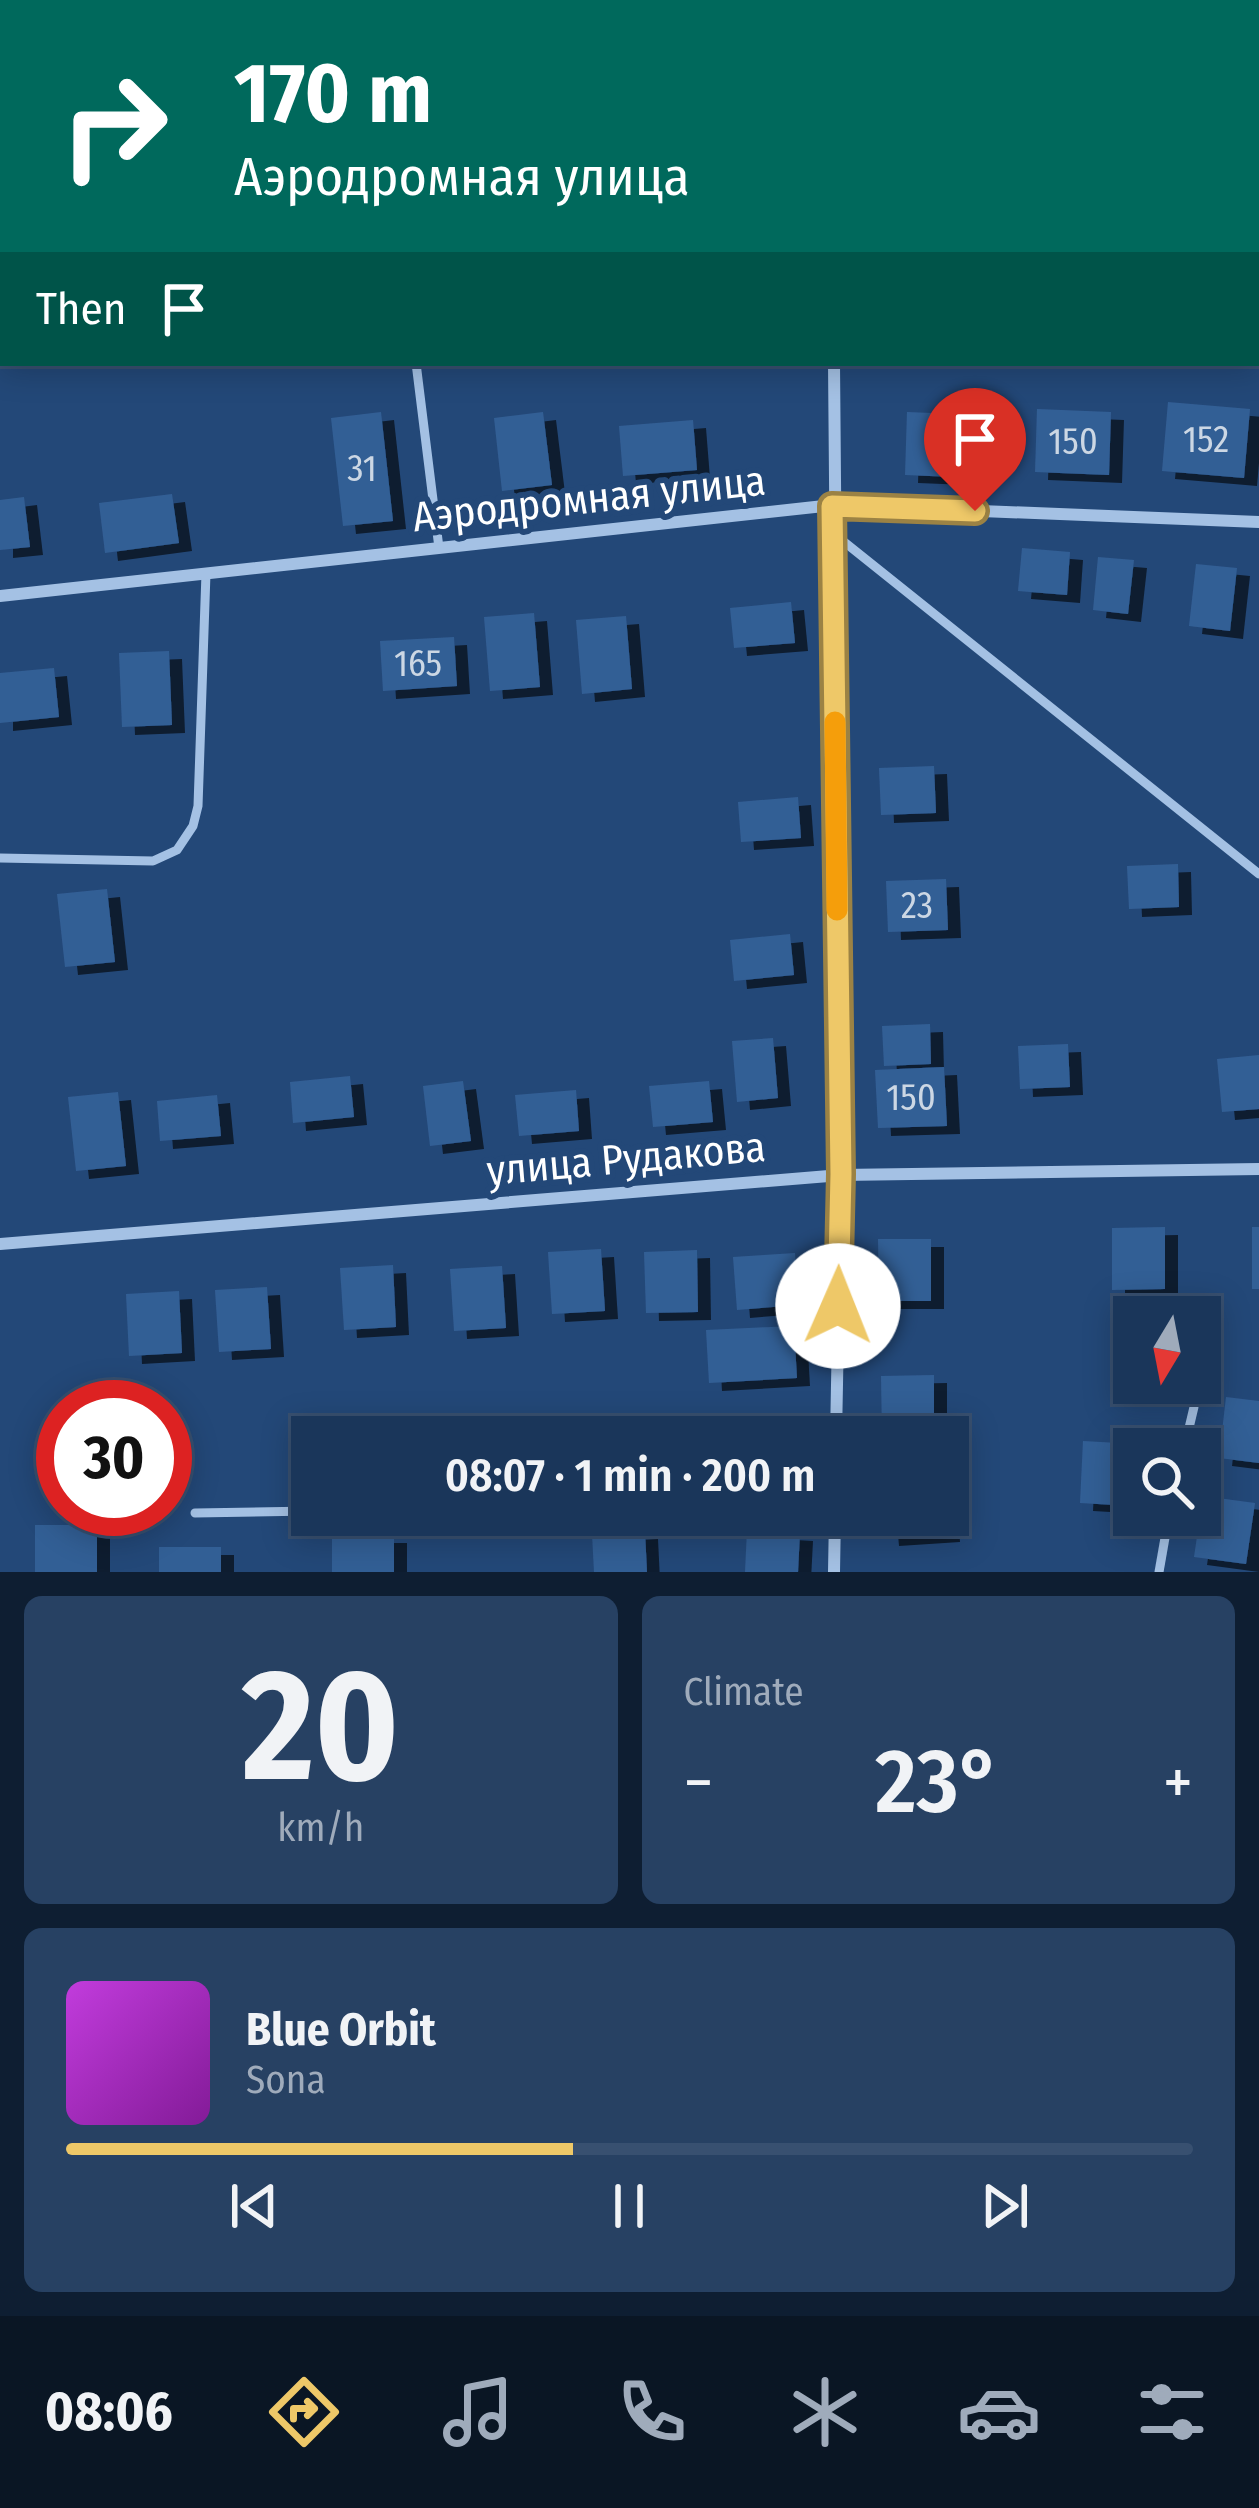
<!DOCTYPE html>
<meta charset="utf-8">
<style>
:root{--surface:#1a365a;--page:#274163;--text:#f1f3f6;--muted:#9fabbb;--line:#385070;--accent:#eec868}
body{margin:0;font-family:"Fira Sans Condensed",sans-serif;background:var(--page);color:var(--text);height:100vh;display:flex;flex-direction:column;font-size:45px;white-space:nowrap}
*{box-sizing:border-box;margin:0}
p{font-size:39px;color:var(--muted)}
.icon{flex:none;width:66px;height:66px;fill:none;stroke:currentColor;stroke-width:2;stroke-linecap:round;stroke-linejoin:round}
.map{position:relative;height:1572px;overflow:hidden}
.details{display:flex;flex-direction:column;gap:24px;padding:24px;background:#0e1e32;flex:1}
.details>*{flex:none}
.hud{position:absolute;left:0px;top:0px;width:1260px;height:366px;box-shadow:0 6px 30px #0003,0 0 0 3px var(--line);background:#00695c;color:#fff;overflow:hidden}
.needle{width:78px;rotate:190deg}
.buttons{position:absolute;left:1113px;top:1296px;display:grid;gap:24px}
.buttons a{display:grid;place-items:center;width:108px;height:108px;border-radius:0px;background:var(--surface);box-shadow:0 6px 30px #0003,0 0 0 3px var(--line);font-size:60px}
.speed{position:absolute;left:36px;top:1380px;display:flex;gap:24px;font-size:60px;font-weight:700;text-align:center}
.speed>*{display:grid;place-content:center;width:156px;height:156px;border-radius:50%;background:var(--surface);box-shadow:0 6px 30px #0003,0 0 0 3px var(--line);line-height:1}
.speed .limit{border:18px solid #d22;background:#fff;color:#111}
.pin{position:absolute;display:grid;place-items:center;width:102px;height:102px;color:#fff;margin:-123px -51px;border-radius:50% 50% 50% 0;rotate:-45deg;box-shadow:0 0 12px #0007}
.pin .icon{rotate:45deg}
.me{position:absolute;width:132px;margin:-66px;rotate:1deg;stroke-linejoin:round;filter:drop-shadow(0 0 9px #0008)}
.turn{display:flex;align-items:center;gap:42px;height:252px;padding:0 36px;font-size:54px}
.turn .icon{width:156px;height:156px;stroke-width:2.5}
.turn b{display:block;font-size:84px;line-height:102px}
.then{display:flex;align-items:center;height:114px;padding:0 36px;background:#0003;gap:24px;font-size:45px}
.big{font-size:90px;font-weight:600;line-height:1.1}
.details .tile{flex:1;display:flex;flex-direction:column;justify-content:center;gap:18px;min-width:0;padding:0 42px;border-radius:18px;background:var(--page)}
.details .dial{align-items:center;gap:0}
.dial b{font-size:156px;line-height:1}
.song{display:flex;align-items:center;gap:36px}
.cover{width:144px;height:144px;border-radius:18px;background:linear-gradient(135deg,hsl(290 70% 55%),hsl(290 70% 35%))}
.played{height:12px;border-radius:6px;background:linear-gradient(90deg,var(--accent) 45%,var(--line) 45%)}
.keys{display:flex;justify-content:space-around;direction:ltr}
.heat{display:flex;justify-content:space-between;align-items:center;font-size:66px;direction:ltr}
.details .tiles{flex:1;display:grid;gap:24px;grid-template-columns:1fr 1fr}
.tile:last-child{grid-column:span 2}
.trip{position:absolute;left:291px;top:1416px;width:678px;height:120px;border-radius:0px;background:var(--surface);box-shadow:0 6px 30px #0003,0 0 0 3px var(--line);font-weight:600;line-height:120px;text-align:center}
.tab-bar{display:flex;height:192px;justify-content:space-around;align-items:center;background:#0a1624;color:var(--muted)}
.tab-bar .icon{width:84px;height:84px}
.tab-bar .current{color:var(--accent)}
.tab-bar b{font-size:54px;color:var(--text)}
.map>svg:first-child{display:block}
.building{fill:#335f95;filter:url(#shadow)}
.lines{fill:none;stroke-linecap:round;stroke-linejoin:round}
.lane{stroke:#a4c1e4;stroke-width:9}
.street{stroke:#a4c1e4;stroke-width:12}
.secondary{stroke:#cedef4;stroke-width:24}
.route-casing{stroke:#9b8244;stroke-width:30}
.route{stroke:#eec868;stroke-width:21}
.slow{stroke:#f59e0b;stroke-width:21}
.labels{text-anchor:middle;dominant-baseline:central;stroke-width:12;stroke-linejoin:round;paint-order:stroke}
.number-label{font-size:36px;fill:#ccd7e4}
.street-label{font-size:42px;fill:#fff;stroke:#234878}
</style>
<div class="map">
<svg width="1259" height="1572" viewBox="0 0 1259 1572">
<defs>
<filter id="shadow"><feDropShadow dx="13" dy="8" stdDeviation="0" flood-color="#0009"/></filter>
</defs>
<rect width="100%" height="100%" fill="#234878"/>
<g class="building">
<path d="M1168,402L1250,409L1244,478L1162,471Z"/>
<path d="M1037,409L1111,412L1109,475L1035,472Z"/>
<path d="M381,412L393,521L343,526L331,418Z"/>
<path d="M543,412L552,485L502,491L494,418Z"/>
<path d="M907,412L981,415L979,478L905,475Z"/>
<path d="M693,420L697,470L623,476L619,426Z"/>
<path d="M172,494L179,543L105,553L99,503Z"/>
<path d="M24,497L30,547L0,550V500Z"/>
<path d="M1022,548L1070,552L1067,595L1018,591Z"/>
<path d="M1098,557L1134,560L1128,614L1093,610Z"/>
<path d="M1196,564L1237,568L1230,631L1189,626Z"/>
<path d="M791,602L795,643L734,648L730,608Z"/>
<path d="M534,613L540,687L490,691L484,617Z"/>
<path d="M626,616L632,689L582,694L576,620Z"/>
<path d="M454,637L457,686L383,691L380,641Z"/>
<path d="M169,651L172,725L122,727L119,653Z"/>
<path d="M54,668L59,717L0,723V673Z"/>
<path d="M934,766L936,813L881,815L879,768Z"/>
<path d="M798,797L801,838L741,842L738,802Z"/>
<path d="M1178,864L1179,907L1129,909L1127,866Z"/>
<path d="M946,879L948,930L888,932L886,881Z"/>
<path d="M107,889L115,962L65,967L57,894Z"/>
<path d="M790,934L794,975L734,981L730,940Z"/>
<path d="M930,1024L931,1064L884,1066L882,1026Z"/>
<path d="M773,1038L778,1098L737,1102L732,1041Z"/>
<path d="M1068,1044L1070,1087L1020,1089L1018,1046Z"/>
<path d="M1259,1055V1109L1222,1112L1217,1059Z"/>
<path d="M944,1067L947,1126L878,1128L875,1070Z"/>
<path d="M350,1076L354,1117L293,1123L290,1082Z"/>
<path d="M463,1081L471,1141L430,1146L423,1086Z"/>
<path d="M709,1081L713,1122L653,1127L649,1086Z"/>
<path d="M576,1090L579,1131L519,1136L515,1095Z"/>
<path d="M118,1092L126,1166L76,1171L68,1097Z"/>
<path d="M217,1095L221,1136L160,1141L157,1101Z"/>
<path d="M1165,1227V1289L1112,1290V1228Z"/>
<rect x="1252" y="1227" width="7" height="62"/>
<path d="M878,1239H931V1301H879Z"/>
<path d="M601,1249L605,1311L552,1314L548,1252Z"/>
<path d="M697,1250L698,1312L646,1313L644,1252Z"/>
<path d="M795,1253L798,1305L737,1310L733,1257Z"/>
<path d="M393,1265L396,1327L344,1330L340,1268Z"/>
<path d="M502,1266L506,1328L454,1331L450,1269Z"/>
<path d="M267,1287L271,1349L219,1352L215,1290Z"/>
<path d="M179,1291L182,1353L129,1356L126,1294Z"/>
<path d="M794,1326L797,1378L709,1383L706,1330Z"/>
<path d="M934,1375V1437H882L881,1376Z"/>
<path d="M1226,1397L1259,1401V1463L1219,1458Z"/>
<path d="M801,1425V1437H739V1428Z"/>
<path d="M1083,1441L1136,1444L1132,1506L1080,1503Z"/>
<path d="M1203,1496L1255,1503L1246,1564L1194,1557Z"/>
<path d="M884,1515H946L947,1534L886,1538Z"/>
<rect x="35" y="1525" width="62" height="47"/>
<path d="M747,1530L800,1533L798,1572H745Z"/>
<path d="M645,1531L647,1572H594L592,1534Z"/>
<rect x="332" y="1535" width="62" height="37"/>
<rect x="159" y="1547" width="62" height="25"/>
</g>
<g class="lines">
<g class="lane">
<path d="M428,0V3"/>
<path d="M416,363L439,548"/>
<path d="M833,533L1259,874"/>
<path d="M0,858L153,861L177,850L193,826L198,806L206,573"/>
<path d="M1184,1449L1194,1407"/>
<path d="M195,1513L312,1511"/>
<path d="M1159,1572L1169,1515"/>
</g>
<g class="street">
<path d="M840,3V0"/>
<path d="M834,363L841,1175L836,1437"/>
<path d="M0,596L833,505L1259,522"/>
<path d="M0,1244L841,1175L1259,1169"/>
<path d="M834,1572L835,1515"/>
</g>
<g class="secondary">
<path d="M552,0L583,3"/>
<path d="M1257,68H1259"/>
</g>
</g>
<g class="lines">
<g class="route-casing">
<path id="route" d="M838,1306L841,1174L832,506L975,511"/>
</g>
<use href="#route" class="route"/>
<path class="slow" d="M835,722L837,910"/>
</g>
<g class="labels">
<g class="number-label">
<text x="1206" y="440">152</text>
<text x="1073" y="442">150</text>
<text x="362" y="469">31</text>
<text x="418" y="664">165</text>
<text x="917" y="906">23</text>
<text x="911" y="1098">150</text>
</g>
<g class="street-label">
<text transform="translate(589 499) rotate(-6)">Аэродромная улица</text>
<text transform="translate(626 1159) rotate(-5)">улица Рудакова</text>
</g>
</g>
</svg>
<div class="buttons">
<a><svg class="needle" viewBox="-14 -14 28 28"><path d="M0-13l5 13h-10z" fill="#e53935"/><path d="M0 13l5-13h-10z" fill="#9fabbb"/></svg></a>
<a><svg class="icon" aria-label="search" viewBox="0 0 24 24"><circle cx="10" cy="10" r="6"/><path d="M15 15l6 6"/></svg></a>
</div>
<div class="speed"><div class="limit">30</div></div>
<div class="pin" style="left:975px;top:511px;background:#d93025"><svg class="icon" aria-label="arrive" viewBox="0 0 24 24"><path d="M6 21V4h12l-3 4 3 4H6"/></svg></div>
<svg class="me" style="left:838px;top:1306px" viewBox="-20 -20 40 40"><circle r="19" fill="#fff"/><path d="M0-13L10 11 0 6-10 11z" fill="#eec868"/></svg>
<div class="trip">08:07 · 1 min · 200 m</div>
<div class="hud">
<div class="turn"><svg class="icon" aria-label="right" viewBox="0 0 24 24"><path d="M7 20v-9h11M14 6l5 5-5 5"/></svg><div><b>170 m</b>Аэродромная улица</div></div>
<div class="then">Then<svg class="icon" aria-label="arrive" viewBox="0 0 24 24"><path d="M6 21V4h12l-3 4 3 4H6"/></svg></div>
</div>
</div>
<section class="details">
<div class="tiles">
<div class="tile dial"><b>20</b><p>km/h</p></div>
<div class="tile"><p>Climate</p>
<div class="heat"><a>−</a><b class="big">23°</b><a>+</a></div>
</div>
<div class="tile">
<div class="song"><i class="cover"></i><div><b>Blue Orbit</b><p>Sona</p></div></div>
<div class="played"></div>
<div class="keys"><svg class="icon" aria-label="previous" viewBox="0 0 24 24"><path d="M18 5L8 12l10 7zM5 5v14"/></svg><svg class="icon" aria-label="pause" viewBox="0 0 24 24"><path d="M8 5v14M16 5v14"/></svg><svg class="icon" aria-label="next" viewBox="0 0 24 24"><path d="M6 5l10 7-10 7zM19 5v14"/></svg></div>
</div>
</div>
</section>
<nav class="tab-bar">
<b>08:06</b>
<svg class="icon current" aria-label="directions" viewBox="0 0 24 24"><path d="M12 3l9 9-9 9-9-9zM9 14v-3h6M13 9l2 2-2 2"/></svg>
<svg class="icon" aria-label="music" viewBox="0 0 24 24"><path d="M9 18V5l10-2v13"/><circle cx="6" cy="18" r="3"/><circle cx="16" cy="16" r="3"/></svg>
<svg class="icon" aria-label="phone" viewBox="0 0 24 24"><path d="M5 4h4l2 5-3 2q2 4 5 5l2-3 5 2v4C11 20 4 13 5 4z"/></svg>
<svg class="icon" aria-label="climate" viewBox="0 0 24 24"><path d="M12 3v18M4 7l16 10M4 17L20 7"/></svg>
<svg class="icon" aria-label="car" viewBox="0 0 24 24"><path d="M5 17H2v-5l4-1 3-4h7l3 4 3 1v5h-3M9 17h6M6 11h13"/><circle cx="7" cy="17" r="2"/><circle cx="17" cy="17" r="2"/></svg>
<svg class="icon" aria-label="filters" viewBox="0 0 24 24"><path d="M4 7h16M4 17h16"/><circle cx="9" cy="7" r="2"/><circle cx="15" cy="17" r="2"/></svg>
</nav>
